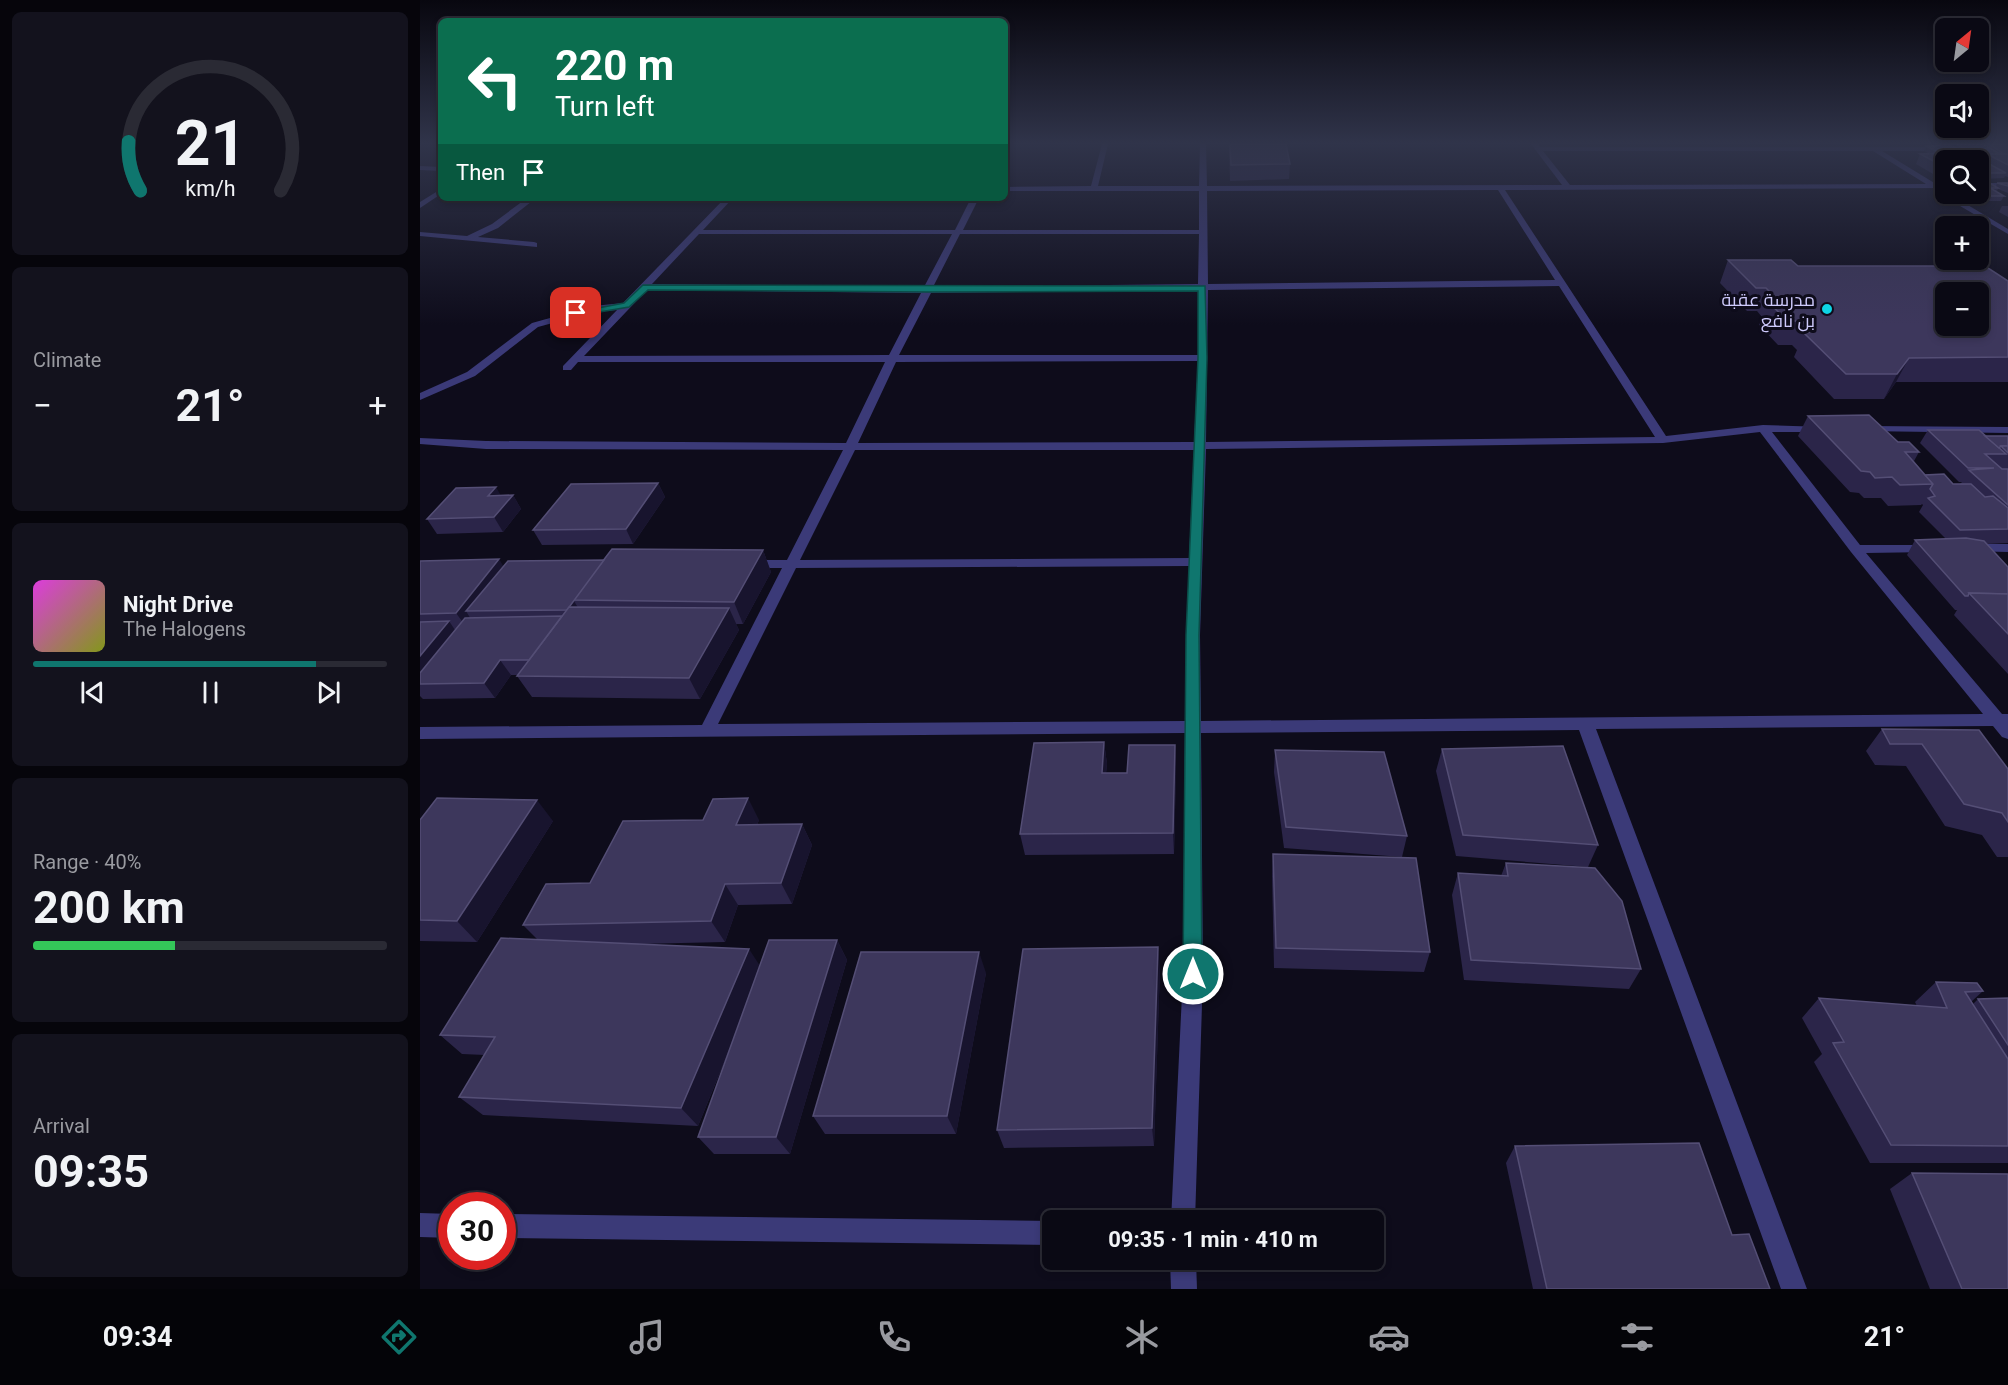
<!DOCTYPE html>
<meta charset="utf-8">
<style>
:root{--surface:#0a0914;--page:#13121d;--text:#f1f3f6;--muted:#999aa0;--line:#2a2a34;--accent:#0f766e}
body{margin:0;font-family:Roboto,Cairo,sans-serif;background:var(--page);color:var(--text);height:100vh;display:flex;flex-direction:column;font-size:22px;white-space:nowrap}
*{box-sizing:border-box;margin:0}
p{font-size:20px;color:var(--muted)}
.icon{flex:none;width:33px;height:33px;fill:none;stroke:currentColor;stroke-width:2;stroke-linecap:round;stroke-linejoin:round}
.map{position:relative;flex:1;overflow:hidden}
.drawer{display:flex;flex-direction:column;gap:12px;padding:12px;background:#06050b;width:420px}
.drawer>*{flex:none}
.banner{position:absolute;left:18px;top:18px;width:570px;height:183px;border-radius:9px;box-shadow:0 3px 9px #0003,0 0 0 2px var(--line);background:#0b6e4f;color:#fff;overflow:hidden}
.needle{width:39px;rotate:29deg}
.tools{position:absolute;left:1515px;top:18px;display:grid;gap:12px}
.tools a{display:grid;place-items:center;width:54px;height:54px;border-radius:9px;background:var(--surface);box-shadow:0 3px 9px #0003,0 0 0 2px var(--line);font-size:30px}
.speed{position:absolute;left:18px;top:1192px;display:flex;gap:12px;font-size:30px;font-weight:700;text-align:center}
.speed>*{display:grid;place-content:center;width:78px;height:78px;border-radius:50%;background:var(--surface);box-shadow:0 3px 9px #0003,0 0 0 2px var(--line);line-height:1}
.speed .limit{border:9px solid #d22;background:#fff;color:#111}
.pin{position:absolute;display:grid;place-items:center;width:51px;height:51px;color:#fff;margin:-26px;border-radius:12px;box-shadow:0 3px 9px #0006}
.me{position:absolute;width:66px;margin:-33px;rotate:0deg;stroke-linejoin:round;filter:drop-shadow(0 0 4px #0008)}
.turn{display:flex;align-items:center;gap:21px;height:126px;padding:0 18px;font-size:27px}
.turn .icon{width:78px;height:78px;stroke-width:2.5}
.turn b{display:block;font-size:42px;line-height:51px}
.then{display:flex;align-items:center;height:57px;padding:0 18px;background:#0003;gap:12px;font-size:22px}
.big{font-size:45px;font-weight:700;line-height:1.1}
.drawer .widget{flex:1;display:flex;flex-direction:column;justify-content:center;gap:9px;min-width:0;padding:0 21px;border-radius:9px;background:var(--page)}
.drawer .dial{align-items:center;gap:0}
.dial svg{height:156px;overflow:visible;fill:none;stroke:var(--line);stroke-width:7;stroke-linecap:round;text-anchor:middle}
.dial text{fill:var(--text);stroke:none}
.song{display:flex;align-items:center;gap:18px}
.cover{width:72px;height:72px;border-radius:9px;background:linear-gradient(135deg,hsl(300 70% 55%),hsl(70 70% 35%))}
.played{height:6px;border-radius:3px;background:linear-gradient(90deg,var(--accent) 80%,var(--line) 80%)}
.keys{display:flex;justify-content:space-around;direction:ltr}
.heat{display:flex;justify-content:space-between;align-items:center;font-size:33px;direction:ltr}
.charge{height:9px;border-radius:4px;background:linear-gradient(90deg,#34c759 40%,var(--line) 0)}
.trip{position:absolute;left:622px;top:1210px;width:342px;height:60px;border-radius:9px;background:var(--surface);box-shadow:0 3px 9px #0003,0 0 0 2px var(--line);font-weight:700;line-height:60px;text-align:center}
.tab-bar{display:flex;height:96px;justify-content:space-around;align-items:center;background:#040408;color:var(--muted)}
.tab-bar .icon{width:42px;height:42px}
.tab-bar .active{color:var(--accent)}
.tab-bar b{font-size:27px;color:var(--text)}
main{display:flex;flex:1;min-height:0}
.map>svg:first-child{display:block}
.lines{fill:none;stroke-linecap:round;stroke-linejoin:round}
.minor{fill:#3b3a78;fill-rule:evenodd}
.wall{fill:#2b2549}
.shaded-wall{fill:#18142e}
.building{fill:#3d375c;stroke:#544e75;stroke-width:1.5;fill-rule:evenodd}
.route{fill:#0f766e;stroke:#0a4d48;stroke-width:1.5}
.poi-dot{fill:#0ed4e4;stroke:#0e0c1b;stroke-width:2}
.labels{text-anchor:middle;dominant-baseline:central;stroke-width:6;stroke-linejoin:round;paint-order:stroke}
.far-poi-label{font-size:18px;fill:#cecafc;stroke:#0e0c1b;text-anchor:end}
</style>
<main>
<section class="drawer">
<div class="widget dial"><svg viewBox="0 0 100 80">
<path d="M14 69A42 42 0 1 1 86 69"/>
<path d="M14 69A42 42 0 0 1 8 44" stroke="#0f766e"/>
<text x="50" y="56" font-size="32" font-weight="700">21</text>
<text x="50" y="72" font-size="11">km/h</text>
</svg></div>
<div class="widget"><p>Climate</p>
<div class="heat"><a>−</a><b class="big">21°</b><a>+</a></div>
</div>
<div class="widget">
<div class="song"><i class="cover"></i><div><b>Night Drive</b><p>The Halogens</p></div></div>
<div class="played"></div>
<div class="keys"><svg class="icon" aria-label="previous" viewBox="0 0 24 24"><path d="M18 5L8 12l10 7zM5 5v14"/></svg><svg class="icon" aria-label="pause" viewBox="0 0 24 24"><path d="M8 5v14M16 5v14"/></svg><svg class="icon" aria-label="next" viewBox="0 0 24 24"><path d="M6 5l10 7-10 7zM19 5v14"/></svg></div>
</div>
<div class="widget"><p>Range · 40%</p><b class="big">200 km</b><div class="charge"></div></div>
<div class="widget"><p>Arrival</p><b class="big">09:35</b></div>
</section>
<div class="map">
<svg width="1588" height="1289" viewBox="0 0 1588 1289">
<rect width="100%" height="100%" fill="#0e0c1b"/>
<g class="lines">
<g class="minor">
<path d="M682,144H688L678,186H779L780,144H786L787,186L1142,185L1111,144H1118L1120,147H1525L1528,149L1525,151H1462L1516,184H1526V188L1085,190L1246,436L1343,425L1404,427V431L1400,432H1352L1440,545H1516L1518,548L1516,551L1511,552L1446,553L1582,714H1588V739L1582,737L1573,726L1176,729L1387,1289H1361L1159,730L781,733L783,974L775,1221H751L763,974L765,733L0,739V727L282,725L362,568H330L323,564L330,560H367L423,450L66,449L0,444V438L66,441L426,443L465,362H158L151,370H143V366L197,310L173,312L118,327L55,376L0,400V393L47,372L112,323L173,306L203,303L305,198H313L283,230H535L551,198H559L543,230H779V191H585V187L671,186ZM1123,151H1453L1506,184L1150,185ZM1078,190L1135,280L788,284L787,191ZM279,234H532L504,287L232,284ZM540,234H779L778,284L513,287ZM1139,286L1235,437L786,442L788,290ZM227,290L501,293L469,355L164,356ZM778,290V355H479L511,293ZM778,361L774,442L438,443L476,362ZM1340,432L1431,552L1563,714L781,721L780,635L786,449L1243,443ZM435,450H774L769,558L380,560ZM769,566L765,721L298,724L376,568Z"/>
<path d="M0,166L21,167V171L0,170Z"/>
<rect x="1558" y="183" width="30" height="4"/>
<path d="M21,189V194L0,208V202Z"/>
<path d="M1526,192L1588,229V234L1523,196Z"/>
<path d="M107,198H116L78,228L58,237L114,242L117,243V247L0,236V232L47,236L72,224Z"/>
<path d="M1445,426L1588,427V433L1441,431V427Z"/>
<path d="M1550,544H1588V552L1545,551L1543,548Z"/>
<path d="M0,1213L32,1214V1238L0,1237Z"/>
<path d="M82,1214L633,1221H634L633,1245L82,1238Z"/>
<path d="M750,1260H776L777,1289H751Z"/>
</g>
</g>
<g class="wall">
<path d="M809,144L870,164L869,179L810,181Z"/>
<path d="M1567,144L1588,145V177L1585,176L1584,178L1561,179L1558,177V160H1526V178H1520L1496,164L1500,154H1510L1504,151L1506,146L1535,148L1537,145L1566,146Z"/>
<path d="M1577,183H1588V193L1578,189L1576,192L1584,196L1581,201H1558L1544,194H1558L1576,187Z"/>
<path d="M1582,206H1588V217L1579,212Z"/>
<path d="M1308,260L1378,266L1588,281V382H1476L1464,399H1414L1374,357L1377,350L1372,345H1358L1339,325L1342,317L1337,311H1327L1300,283Z"/>
<path d="M1388,416L1478,442L1499,452L1494,461L1505,475L1533,484H1540L1542,482H1539L1500,443L1508,430L1565,436H1588V543L1566,544L1588,567V674L1534,615L1537,610H1535L1487,555L1495,540L1526,539L1499,512L1503,505L1502,504L1501,505L1468,506L1461,498H1444L1439,493L1430,492L1378,436Z"/>
<path d="M238,483L245,497L213,544L122,545L113,530Z"/>
<path d="M81,495H93L101,509L83,532L17,534L7,519Z"/>
<path d="M343,550L351,572L323,624H316L319,630L280,699L112,697L97,676L98,675H91L75,698L3,699L0,696V561L83,566Z"/>
<path d="M1462,729L1588,769V857H1577L1562,835L1525,826L1486,766L1455,765L1446,751Z"/>
<path d="M684,742L687,764L686,773H707L755,745L756,767L754,854L605,855L600,834Z"/>
<path d="M1022,749L1178,845L1168,867L1036,856L1016,771Z"/>
<path d="M855,750L987,836L982,857L864,848L854,772Z"/>
<path d="M0,820L133,821L57,942L0,941Z"/>
<path d="M339,820L337,825L382,824L392,845L372,904L318,905L305,942L218,944L340,966L417,940L427,960L370,1154H294L278,1137L315,1036L278,1126L63,1115L39,1097L65,1055L42,1054L20,1035L117,939L103,925L170,883Z"/>
<path d="M853,854L1010,952L1004,972L854,968L852,876Z"/>
<path d="M1086,863L1221,969L1209,989L1044,980L1032,895L1038,873L1081,876Z"/>
<path d="M740,968L734,1146L584,1148L577,1130Z"/>
<path d="M566,973L536,1134H405L393,1116Z"/>
<path d="M1516,982L1563,991L1551,1002L1553,1004L1558,999L1588,998V1163H1450L1394,1062L1402,1054L1382,1018L1399,998L1497,1006L1495,1002Z"/>
<path d="M1095,1146L1312,1235L1350,1289H1113L1086,1163Z"/>
<path d="M1492,1173L1588,1289H1510L1470,1189Z"/>
</g>
<g class="shaded-wall">
<path d="M1489,358L1476,382L1464,399L1477,374Z"/>
<path d="M238,483L245,497L213,544L206,529Z"/>
<path d="M76,487L84,501L68,496Z"/>
<path d="M93,495L101,509L83,532L74,517Z"/>
<path d="M343,550L351,572L323,624L314,602Z"/>
<path d="M79,559L88,574L46,611L52,621L47,628L36,613Z"/>
<path d="M154,601L163,616L147,610Z"/>
<path d="M309,608L319,630L280,699L269,678Z"/>
<path d="M29,621L39,636L0,684V656Z"/>
<path d="M80,660L91,675L75,698L64,683Z"/>
<path d="M684,742L687,764L684,795L682,773Z"/>
<path d="M755,745L756,767L754,854L753,833Z"/>
<path d="M328,798L339,820L328,846L316,825Z"/>
<path d="M117,800L133,821L57,942L37,921Z"/>
<path d="M382,824L392,845L372,904L361,883Z"/>
<path d="M305,884L318,905L305,942L291,921Z"/>
<path d="M417,940L427,960L370,1154L356,1137Z"/>
<path d="M738,947L740,968L734,1146L732,1128Z"/>
<path d="M329,949L342,969L278,1126L261,1108Z"/>
<path d="M559,952L566,973L536,1134L527,1116Z"/>
</g>
<g class="building">
<path d="M810,144H866L870,164L811,165Z"/>
<path d="M1569,144L1588,145V154H1584Z"/>
<path d="M1529,145L1556,157H1538L1532,153L1522,154L1506,146Z"/>
<path d="M1537,145H1563L1581,154H1567L1566,157H1563Z"/>
<path d="M1532,153L1544,160H1526L1525,167L1500,154Z"/>
<path d="M1567,154H1588V165Z"/>
<path d="M1541,159H1560L1586,173H1564L1558,170V160H1544Z"/>
<path d="M1558,182H1568L1578,188H1570L1584,196H1560L1557,194H1558Z"/>
<path d="M1577,183H1588V186Z"/>
<path d="M1308,260H1371L1378,266H1565L1588,281V357L1489,358L1477,374H1426L1384,333L1393,332L1382,321H1368L1348,302H1360L1346,288H1336ZM1526,292H1558V326H1526Z"/>
<path d="M1449,415L1478,442H1489L1499,452H1485L1513,484L1480,485L1472,477L1455,478L1450,472L1441,471L1388,416Z"/>
<path d="M1508,430H1559L1586,454H1565L1582,469H1588V505L1549,470L1574,468H1548Z"/>
<path d="M1565,436H1588V446H1581L1579,448Z"/>
<path d="M1581,446H1588V453Z"/>
<path d="M1524,474L1533,484H1551L1565,497L1573,496L1588,508V529L1540,530L1508,498L1515,496L1510,489L1513,484L1505,475Z"/>
<path d="M238,483L206,529L113,530L151,484Z"/>
<path d="M76,487L68,496L93,495L74,517L7,519L36,488Z"/>
<path d="M1546,538L1564,541L1588,567V594L1549,593L1548,596H1545L1495,540Z"/>
<path d="M192,549L343,550L314,602L153,600Z"/>
<path d="M79,559L36,613L0,614V561Z"/>
<path d="M184,560L147,610L46,611L88,561Z"/>
<path d="M1549,593L1588,594V634Z"/>
<path d="M149,607L309,608L269,678L97,676Z"/>
<path d="M142,616L109,660H80L64,683L0,684V673L45,618Z"/>
<path d="M29,621L0,656V622Z"/>
<path d="M1462,729L1559,730L1588,769V822L1582,813L1544,804L1502,744H1470Z"/>
<path d="M684,742L682,773H707L709,745H755L753,833L600,834L614,743Z"/>
<path d="M1143,746L1178,845L1043,835L1022,749Z"/>
<path d="M855,750L964,752L987,836L866,827Z"/>
<path d="M17,798L117,800L37,921L0,920V820Z"/>
<path d="M328,798L316,825L382,824L361,883L305,884L291,921L103,925L126,884L170,883L203,821L283,820L293,799Z"/>
<path d="M853,854L996,858L1010,952L856,948Z"/>
<path d="M1086,863L1175,868L1202,901L1221,969L1051,960L1038,873L1088,876Z"/>
<path d="M81,938L329,949L261,1108L39,1097L75,1037L20,1035Z"/>
<path d="M349,940H417L356,1137H278Z"/>
<path d="M738,947L732,1128L577,1130L603,949Z"/>
<path d="M441,952H559L527,1116H393Z"/>
<path d="M1516,982L1557,983L1563,991L1545,992L1588,1059V1146L1471,1145L1413,1043L1424,1042L1399,998L1527,1008Z"/>
<path d="M1588,998V1045L1558,999Z"/>
<path d="M1279,1143L1312,1235L1329,1234L1350,1289H1127L1095,1146Z"/>
<path d="M1492,1173L1588,1174V1289H1542Z"/>
</g>
<linearGradient id="sky" x2="0" y2="1"><stop stop-color="#08070f"/><stop offset="0.44" stop-color="#30344a"/><stop offset="1" stop-color="#30344a" stop-opacity="0"/></linearGradient>
<rect width="1588" height="325" fill="url(#sky)"/>
<path class="route" d="M223,285L785,286L787,358L779,635L782,974L779,980L773,983L766,980L763,974L766,635L778,358V291L509,292L228,290L209,307L156,316L152,313L204,303Z"/>
<circle class="poi-dot" cx="1407" cy="309" r="6"/>
<g class="labels">
<g class="far-poi-label">
<text x="1395" y="299">مدرسة عقبة<tspan x="1395" dy="21">بن نافع</tspan></text>
</g>
</g>
</svg>
<div class="tools">
<a><svg class="needle" viewBox="-14 -14 28 28"><path d="M0-13l5 13h-10z" fill="#e53935"/><path d="M0 13l5-13h-10z" fill="#999aa0"/></svg></a>
<a><svg class="icon" aria-label="sound" viewBox="0 0 24 24"><path d="M4 9h4l5-4v14l-5-4H4zM17 9q2 3 0 6"/></svg></a>
<a><svg class="icon" aria-label="search" viewBox="0 0 24 24"><circle cx="10" cy="10" r="6"/><path d="M15 15l6 6"/></svg></a>
<a>+</a>
<a>−</a>
</div>
<div class="speed"><div class="limit">30</div></div>
<div class="pin" style="left:156px;top:313px;background:#d93025"><svg class="icon" aria-label="arrive" viewBox="0 0 24 24"><path d="M6 21V4h12l-3 4 3 4H6"/></svg></div>
<svg class="me" style="left:773px;top:974px" viewBox="-20 -20 40 40"><circle r="17" fill="#0f766e" stroke="#fff" stroke-width="3"/><path d="M0-11L8 9 0 5-8 9z" fill="#fff"/></svg>
<div class="trip">09:35 · 1 min · 410 m</div>
<div class="banner">
<div class="turn"><svg class="icon" aria-label="left" viewBox="0 0 24 24"><path d="M17 20v-9H6M10 6l-5 5 5 5"/></svg><div><b>220 m</b>Turn left</div></div>
<div class="then">Then<svg class="icon" aria-label="arrive" viewBox="0 0 24 24"><path d="M6 21V4h12l-3 4 3 4H6"/></svg></div>
</div>
</div>
</main>
<nav class="tab-bar">
<b>09:34</b>
<svg class="icon active" aria-label="directions" viewBox="0 0 24 24"><path d="M12 3l9 9-9 9-9-9zM9 14v-3h6M13 9l2 2-2 2"/></svg>
<svg class="icon" aria-label="music" viewBox="0 0 24 24"><path d="M9 18V5l10-2v13"/><circle cx="6" cy="18" r="3"/><circle cx="16" cy="16" r="3"/></svg>
<svg class="icon" aria-label="phone" viewBox="0 0 24 24"><path d="M5 4h4l2 5-3 2q2 4 5 5l2-3 5 2v4C11 20 4 13 5 4z"/></svg>
<svg class="icon" aria-label="climate" viewBox="0 0 24 24"><path d="M12 3v18M4 7l16 10M4 17L20 7"/></svg>
<svg class="icon" aria-label="car" viewBox="0 0 24 24"><path d="M5 17H2v-5l4-1 3-4h7l3 4 3 1v5h-3M9 17h6M6 11h13"/><circle cx="7" cy="17" r="2"/><circle cx="17" cy="17" r="2"/></svg>
<svg class="icon" aria-label="filters" viewBox="0 0 24 24"><path d="M4 7h16M4 17h16"/><circle cx="9" cy="7" r="2"/><circle cx="15" cy="17" r="2"/></svg>
<b>21°</b>
</nav>
